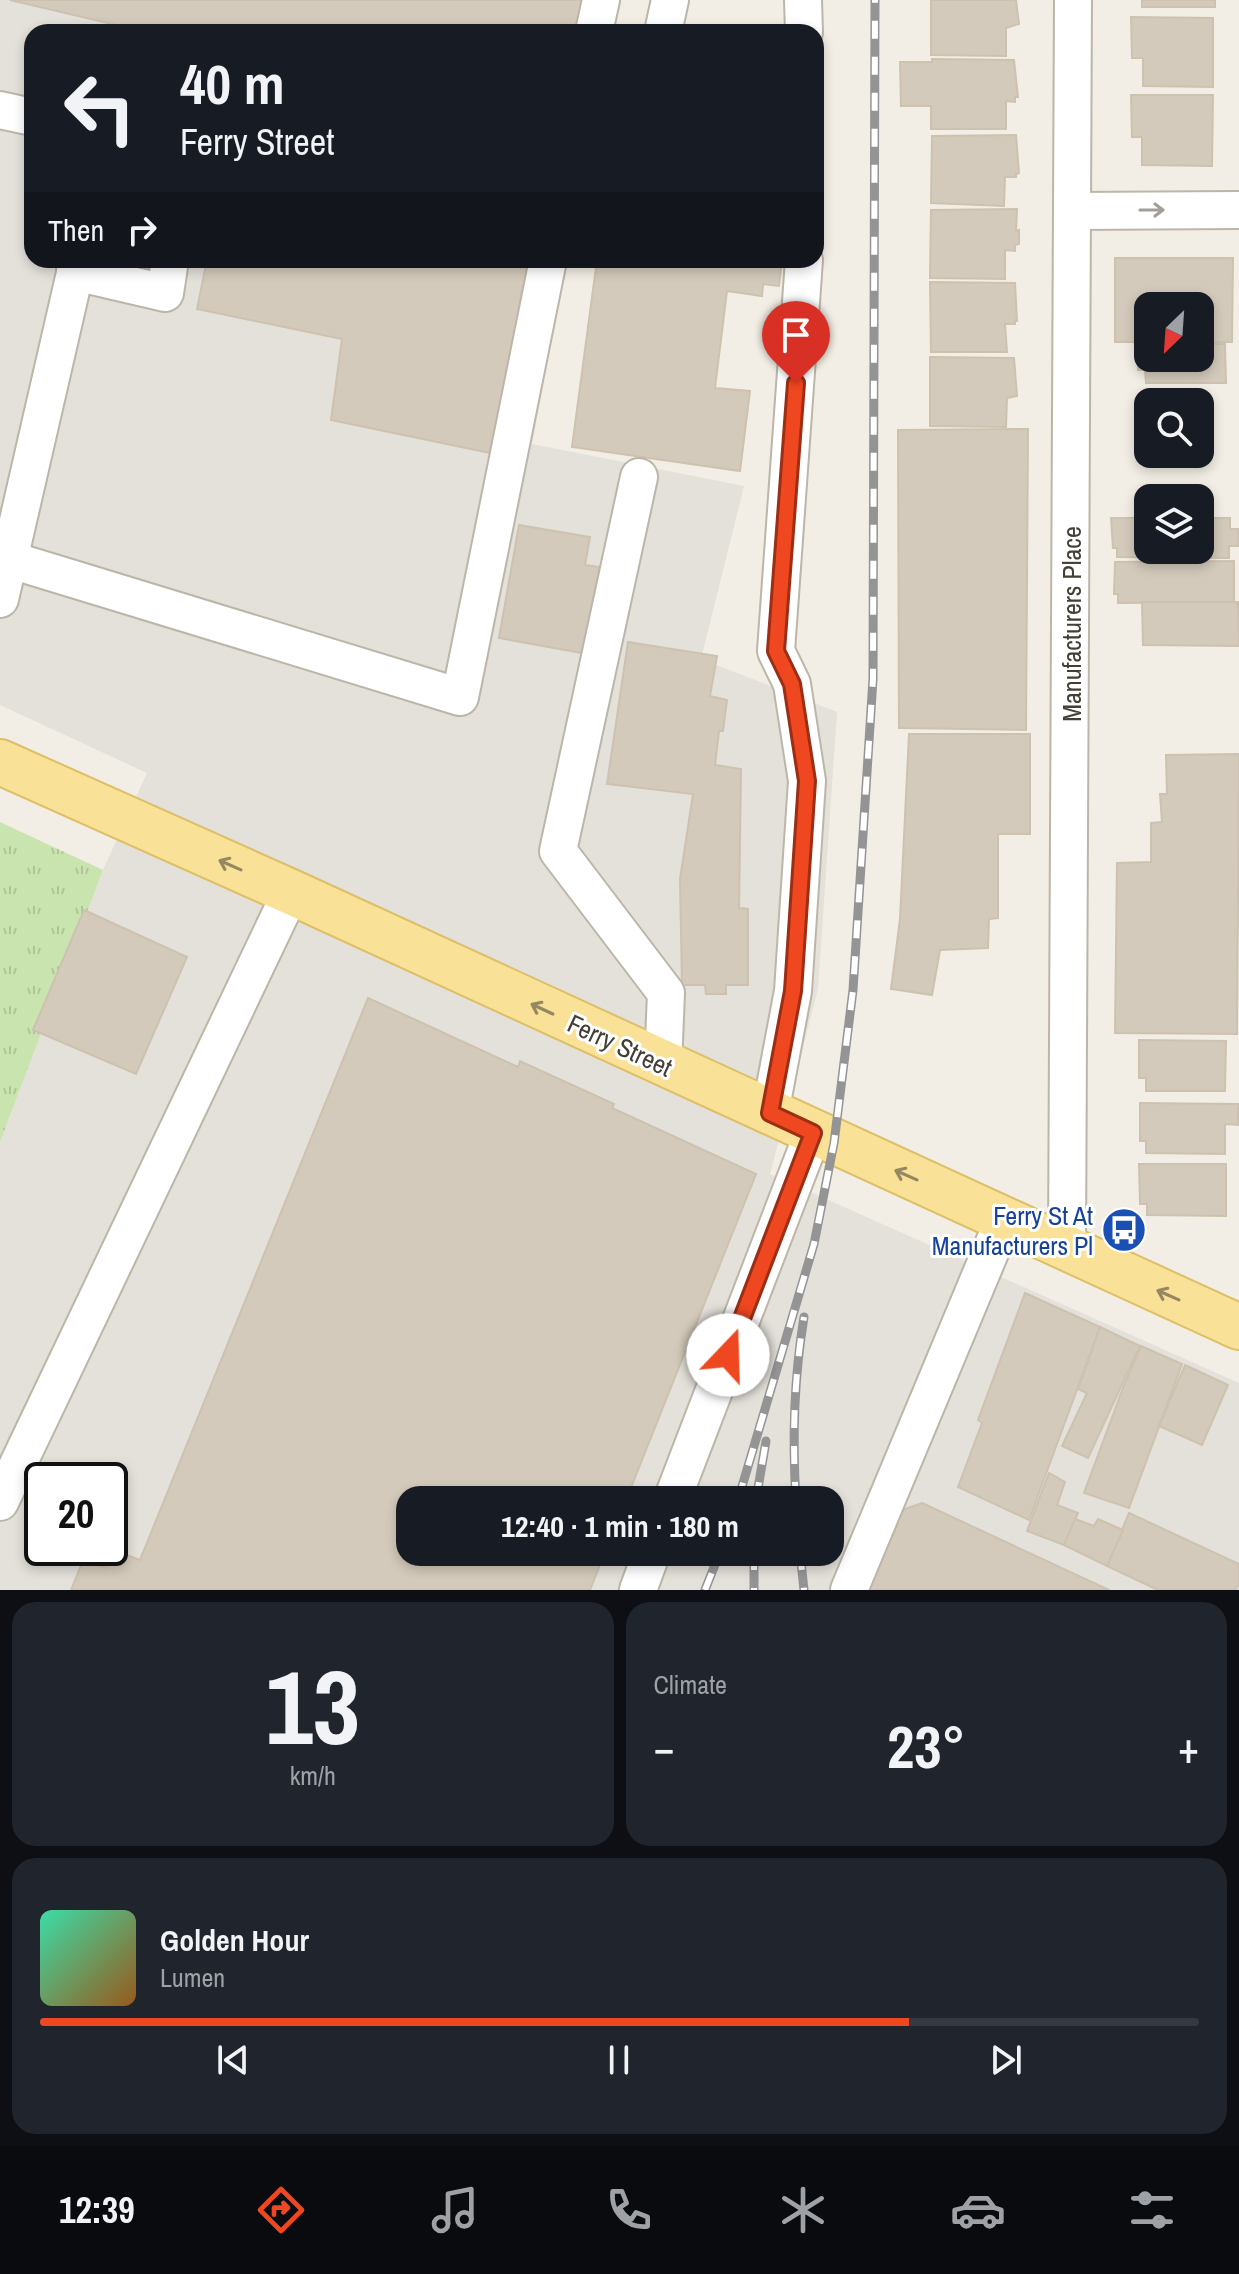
<!DOCTYPE html>
<meta charset="utf-8">
<style>
:root{--surface:#171b24;--page:#20242c;--text:#f1f3f6;--muted:#9ea1a6;--line:#363941;--accent:#ef471f}
body{margin:0;font-family:"Archivo Narrow",sans-serif;background:var(--page);color:var(--text);height:100vh;display:flex;flex-direction:column;font-size:30px;white-space:nowrap}
*{box-sizing:border-box;margin:0}
p{font-size:26px;color:var(--muted)}
.icon{flex:none;width:44px;height:44px;fill:none;stroke:currentColor;stroke-width:2;stroke-linecap:round;stroke-linejoin:round}
.map{position:relative;height:1590px;overflow:hidden}
.details{display:flex;flex-direction:column;gap:12px;padding:12px;background:#0d0f14;flex:1}
.details>*{flex:none}
.banner{position:absolute;left:24px;top:24px;width:800px;height:244px;border-radius:24px;box-shadow:0 4px 12px #0003;background:#171b24;color:var(--text);overflow:hidden}
.needle{width:52px;rotate:205deg}
.tools{position:absolute;left:1134px;top:292px;display:grid;gap:16px}
.tools a{display:grid;place-items:center;width:80px;height:80px;border-radius:16px;background:var(--surface);box-shadow:0 4px 12px #0003;font-size:40px}
.speed{position:absolute;left:24px;top:1462px;display:flex;gap:16px;font-size:40px;font-weight:700;text-align:center}
.speed>*{display:grid;place-content:center;width:104px;height:104px;border-radius:50%;background:var(--surface);box-shadow:0 4px 12px #0003;line-height:1}
.speed .limit{border:4px solid #111;border-radius:12px;background:#fff;color:#111}
.pin{position:absolute;display:grid;place-items:center;width:68px;height:68px;color:#fff;margin:-82px -34px;border-radius:50% 50% 50% 0;rotate:-45deg;box-shadow:0 0 8px #0007}
.pin .icon{rotate:45deg}
.me{position:absolute;width:88px;margin:-44px;rotate:21deg;stroke-linejoin:round;filter:drop-shadow(0 0 6px #0008)}
.turn{display:flex;align-items:center;gap:28px;height:168px;padding:0 24px;font-size:36px}
.turn .icon{width:104px;height:104px;stroke-width:2.5}
.turn b{display:block;font-size:56px;line-height:68px}
.then{display:flex;align-items:center;height:76px;padding:0 24px;background:#0003;gap:16px;font-size:30px}
.big{font-size:60px;font-weight:700;line-height:1.1}
.details .card{flex:1;display:flex;flex-direction:column;justify-content:center;gap:12px;min-width:0;padding:0 28px;border-radius:24px;background:var(--page)}
.details .dial{align-items:center;gap:0}
.dial b{font-size:104px;line-height:1}
.song{display:flex;align-items:center;gap:24px}
.cover{width:96px;height:96px;border-radius:12px;background:linear-gradient(135deg,hsl(160 70% 55%),hsl(30 70% 35%))}
.played{height:8px;border-radius:4px;background:linear-gradient(90deg,var(--accent) 75%,var(--line) 75%)}
.keys{display:flex;justify-content:space-around;direction:ltr}
.heat{display:flex;justify-content:space-between;align-items:center;font-size:44px;direction:ltr}
.details .tiles{flex:1;display:grid;gap:12px;grid-template-columns:1fr 1fr}
.card:last-child{grid-column:span 2}
.trip{position:absolute;left:396px;top:1486px;width:448px;height:80px;border-radius:24px;background:var(--surface);box-shadow:0 4px 12px #0003;font-weight:700;line-height:80px;text-align:center}
.tabs{display:flex;height:128px;justify-content:space-around;align-items:center;background:#090b0e;color:var(--muted)}
.tabs .icon{width:56px;height:56px}
.tabs .current{color:var(--accent)}
.tabs b{font-size:36px;color:var(--text)}
.map>svg:first-child{display:block}
.industrial{fill:#e4e0da;fill-rule:evenodd}
.park{fill:url(#park-tufts)}
.building{fill:#d3cabb;stroke:#cdc2af;stroke-width:2}
.lines{fill:none;stroke-linecap:round;stroke-linejoin:round}
.minor-casing{stroke:#bcb6a8;stroke-width:40}
.major-casing{stroke:#ddbf67;stroke-width:48}
.minor{stroke:#fff;stroke-width:36}
.major{stroke:#f9e197;stroke-width:44}
.rail-casing{stroke:#949494;stroke-width:9}
.rail{stroke:#fff;stroke-width:6;stroke-dasharray:18;stroke-linecap:butt}
.oneway{stroke:#a29f9a}
.oneway2{stroke:#958861}
.route-casing{stroke:#9b2e14;stroke-width:20}
.route{stroke:#ef471f;stroke-width:14}
.labels{text-anchor:middle;dominant-baseline:central;stroke-width:6;stroke-linejoin:round;paint-order:stroke}
.street-label{font-size:26px;fill:#443f35;stroke:#fff}
.transit-label{font-size:26px;fill:#164399;stroke:#fff;text-anchor:end}
</style>
<div class="map">
<svg width="1239" height="1590" viewBox="0 0 1239 1590">
<defs>
<pattern id="park-tufts" width="24" height="20" patternUnits="userSpaceOnUse" patternTransform="scale(2)"><rect width="24" height="20" fill="#cae4af"/><path d="M3 7l-1-3M5 7V3M7 7l1-3M15 17l-1-3M17 17v-4M19 17l1-3" fill="none" stroke="#afc597"/></pattern>
</defs>
<rect width="100%" height="100%" fill="#f2eee5"/>
<path class="industrial" d="M0,0H615L609,32H32V260H566L532,444L744,486L701,659L837,712L818,989L770,1174L1239,1383V1590H0V1142L103,870L147,773L0,705ZM42,1480H110V1548H42ZM410,1500H830V1552H410Z"/>
<path class="park" d="M0,822L103,870L0,1142Z"/>
<g class="building">
<path d="M10,0H583L577,32H146Z"/>
<path d="M931,0H1016L1019,24L1006,28V56L931,55Z"/>
<rect x="1142" y="0" width="73" height="7"/>
<path d="M1131,17L1213,18V87L1143,86V58H1132Z"/>
<path d="M932,59L1014,60L1018,97H1015V102L1006,101V129H931V106H901L900,62H932Z"/>
<path d="M1131,95H1213L1212,166L1142,165V137H1132Z"/>
<path d="M1016,135L1019,173L1016,174V177H1005L1004,206L931,203L932,136Z"/>
<path d="M1017,209L1016,231L1019,230V244L1015,245V251L1005,250V279L930,278L931,210Z"/>
<path d="M1115,258H1233L1232,342H1200V306H1148V342H1115Z"/>
<path d="M207,260H532L495,454L331,420L342,339L197,309Z"/>
<path d="M597,260H782L779,286L763,284L762,296L727,291L715,388L750,391L740,471L572,447Z"/>
<path d="M930,282L1015,283L1017,321H1015V324H1005L1007,352H931Z"/>
<path d="M1138,344H1148V358H1200V344H1225L1226,383H1146L1145,370H1138Z"/>
<path d="M930,357L1014,358L1017,396L1007,398L1006,427L930,426Z"/>
<path d="M1028,429L1026,730L899,728L898,430Z"/>
<path d="M1111,518H1148V550H1200V518H1230V529H1238L1239,546H1229V558L1117,557V548H1113Z"/>
<path d="M519,525L590,537L585,565L600,567L582,653L499,638Z"/>
<path d="M1234,561V602L1118,603V594H1114L1115,562Z"/>
<path d="M1142,602H1238L1239,646L1143,645Z"/>
<path d="M628,642L717,656L710,696L727,700L723,731H719L715,765L741,769L739,908L748,909V985H726V994H706L705,985H682L680,879L693,794L607,784Z"/>
<path d="M909,734H1030V834H998V918L989,919L988,948L940,950L932,995L891,989L900,919Z"/>
<path d="M1239,754L1237,1034L1115,1033L1117,863L1151,862V823L1162,822L1160,794H1167L1166,755Z"/>
<path d="M84,910L187,957L136,1074L33,1030Z"/>
<path d="M368,998L518,1067L520,1061L614,1104L612,1108L756,1174L626,1500H410V1552H605L590,1590H71L84,1558L105,1568L113,1550L140,1560Z"/>
<path d="M1139,1040L1226,1041L1225,1091H1146V1078H1139Z"/>
<path d="M1140,1103L1238,1104V1125L1225,1124V1154L1146,1153V1141H1140Z"/>
<path d="M1139,1164H1226V1216L1147,1215V1204H1140Z"/>
<path d="M1025,1293L1100,1327L1029,1520L958,1487L982,1423L978,1420Z"/>
<path d="M1100,1327L1140,1346L1088,1458L1062,1446L1087,1393L1078,1389Z"/>
<path d="M1141,1346L1182,1364L1129,1508L1084,1493L1123,1388Z"/>
<path d="M1185,1365L1228,1385L1202,1445L1159,1426Z"/>
<path d="M1049,1473L1065,1482L1057,1505L1078,1513L1064,1545L1027,1531Z"/>
<path d="M922,1503L1109,1590H863L899,1511Z"/>
<path d="M1129,1513L1239,1564V1583L1236,1590H1158L1107,1566Z"/>
<path d="M1075,1519L1094,1526L1098,1519L1123,1530L1107,1566L1064,1545Z"/>
</g>
<g class="lines">
<g class="minor-casing">
<g id="minor">
<path d="M803,0L804,32"/>
<path d="M594,32L601,0"/>
<path d="M663,32L670,0"/>
<path d="M0,110L32,117"/>
<path d="M1074,211L1239,210"/>
<path d="M75,272L165,293L170,260"/>
<path d="M639,477L558,851L666,993L663,1065"/>
<path d="M11,560L460,697L548,260"/>
<path d="M0,599L78,260"/>
<path d="M770,1113L793,991L807,781L792,684L776,651L804,260"/>
<path d="M1067,1249L1073,0"/>
<path d="M672,1500L813,1133"/>
<path d="M0,1502L291,892"/>
<path d="M638,1590L652,1552"/>
<path d="M849,1590L1004,1219"/>
</g>
</g>
<g class="major-casing">
<path id="major" d="M0,762L291,892L1239,1327"/>
</g>
<use href="#minor" class="minor"/>
<use href="#major" class="major"/>
<g class="rail-casing">
<g id="rail">
<path d="M738,1500L814,1244L834,1143L853,990L873,679L875,0"/>
<path d="M756,1500L766,1441"/>
<path d="M796,1500C792,1438 794,1378 804,1317"/>
<path d="M754,1552V1590"/>
<path d="M800,1552L804,1590"/>
<path d="M705,1590L720,1552"/>
</g>
</g>
<use href="#rail" class="rail"/>
</g>
<defs><path id="oneway-shaft" d="M-6 0H5M1.5-3L5.5 0L1.5 3" fill="none" stroke-width="1.6" stroke-linecap="round" stroke-linejoin="round" transform="scale(2)"/></defs>
<use class="oneway" href="#oneway-shaft" transform="translate(1152 210)"/>
<g class="oneway2">
<use href="#oneway-shaft" transform="translate(230 865) rotate(-156)"/>
<use href="#oneway-shaft" transform="translate(542 1009) rotate(-155)"/>
<use href="#oneway-shaft" transform="translate(906 1175) rotate(-156)"/>
<use href="#oneway-shaft" transform="translate(1168 1295) rotate(-156)"/>
</g>
<g class="lines">
<g class="route-casing">
<path id="route" d="M728,1355L813,1133L770,1113L793,991L807,781L792,684L776,651L796,383"/>
</g>
<use href="#route" class="route"/>
</g>
<defs>
<g id="bus-disc" transform="scale(2.3)"><circle r="9.5" fill="#1a4fb4" stroke="#fff"/><path d="M-5-6H5V4H4V6H2V4H-2V6H-4V4H-5ZM-3.5-4V0h7V-4ZM-3.5 1.2v1.5H-2V1.2ZM2 1.2v1.5H3.5V1.2Z" fill="#fff"/></g>
</defs>
<g fill-rule="evenodd">
<use href="#bus-disc" x="1124" y="1230"/>
</g>
<g class="labels">
<g class="street-label">
<text transform="translate(1071 624) rotate(-90)">Manufacturers Place</text>
<text transform="translate(620 1045) rotate(25)">Ferry Street</text>
</g>
<g class="transit-label">
<text x="1093" y="1215">Ferry St At<tspan x="1093" dy="30">Manufacturers Pl</tspan></text>
</g>
</g>
</svg>
<div class="tools">
<a><svg class="needle" viewBox="-14 -14 28 28"><path d="M0-13l5 13h-10z" fill="#e53935"/><path d="M0 13l5-13h-10z" fill="#9ea1a6"/></svg></a>
<a><svg class="icon" aria-label="search" viewBox="0 0 24 24"><circle cx="10" cy="10" r="6"/><path d="M15 15l6 6"/></svg></a>
<a><svg class="icon" aria-label="layers" viewBox="0 0 24 24"><path d="M12 4l9 5-9 5-9-5zM3 14l9 5 9-5"/></svg></a>
</div>
<div class="speed"><div class="limit">20</div></div>
<div class="pin" style="left:796px;top:383px;background:#d93025"><svg class="icon" aria-label="arrive" viewBox="0 0 24 24"><path d="M6 21V4h12l-3 4 3 4H6"/></svg></div>
<svg class="me" style="left:728px;top:1355px" viewBox="-20 -20 40 40"><circle r="19" fill="#fff"/><path d="M0-13L10 11 0 6-10 11z" fill="#ef471f"/></svg>
<div class="trip">12:40 · 1 min · 180 m</div>
<div class="banner">
<div class="turn"><svg class="icon" aria-label="left" viewBox="0 0 24 24"><path d="M17 20v-9H6M10 6l-5 5 5 5"/></svg><div><b>40 m</b>Ferry Street</div></div>
<div class="then">Then<svg class="icon" aria-label="right" viewBox="0 0 24 24"><path d="M7 20v-9h11M14 6l5 5-5 5"/></svg></div>
</div>
</div>
<section class="details">
<div class="tiles">
<div class="card dial"><b>13</b><p>km/h</p></div>
<div class="card"><p>Climate</p>
<div class="heat"><a>−</a><b class="big">23°</b><a>+</a></div>
</div>
<div class="card">
<div class="song"><i class="cover"></i><div><b>Golden Hour</b><p>Lumen</p></div></div>
<div class="played"></div>
<div class="keys"><svg class="icon" aria-label="previous" viewBox="0 0 24 24"><path d="M18 5L8 12l10 7zM5 5v14"/></svg><svg class="icon" aria-label="pause" viewBox="0 0 24 24"><path d="M8 5v14M16 5v14"/></svg><svg class="icon" aria-label="next" viewBox="0 0 24 24"><path d="M6 5l10 7-10 7zM19 5v14"/></svg></div>
</div>
</div>
</section>
<nav class="tabs">
<b>12:39</b>
<svg class="icon current" aria-label="directions" viewBox="0 0 24 24"><path d="M12 3l9 9-9 9-9-9zM9 14v-3h6M13 9l2 2-2 2"/></svg>
<svg class="icon" aria-label="music" viewBox="0 0 24 24"><path d="M9 18V5l10-2v13"/><circle cx="6" cy="18" r="3"/><circle cx="16" cy="16" r="3"/></svg>
<svg class="icon" aria-label="phone" viewBox="0 0 24 24"><path d="M5 4h4l2 5-3 2q2 4 5 5l2-3 5 2v4C11 20 4 13 5 4z"/></svg>
<svg class="icon" aria-label="climate" viewBox="0 0 24 24"><path d="M12 3v18M4 7l16 10M4 17L20 7"/></svg>
<svg class="icon" aria-label="car" viewBox="0 0 24 24"><path d="M5 17H2v-5l4-1 3-4h7l3 4 3 1v5h-3M9 17h6M6 11h13"/><circle cx="7" cy="17" r="2"/><circle cx="17" cy="17" r="2"/></svg>
<svg class="icon" aria-label="filters" viewBox="0 0 24 24"><path d="M4 7h16M4 17h16"/><circle cx="9" cy="7" r="2"/><circle cx="15" cy="17" r="2"/></svg>
</nav>
